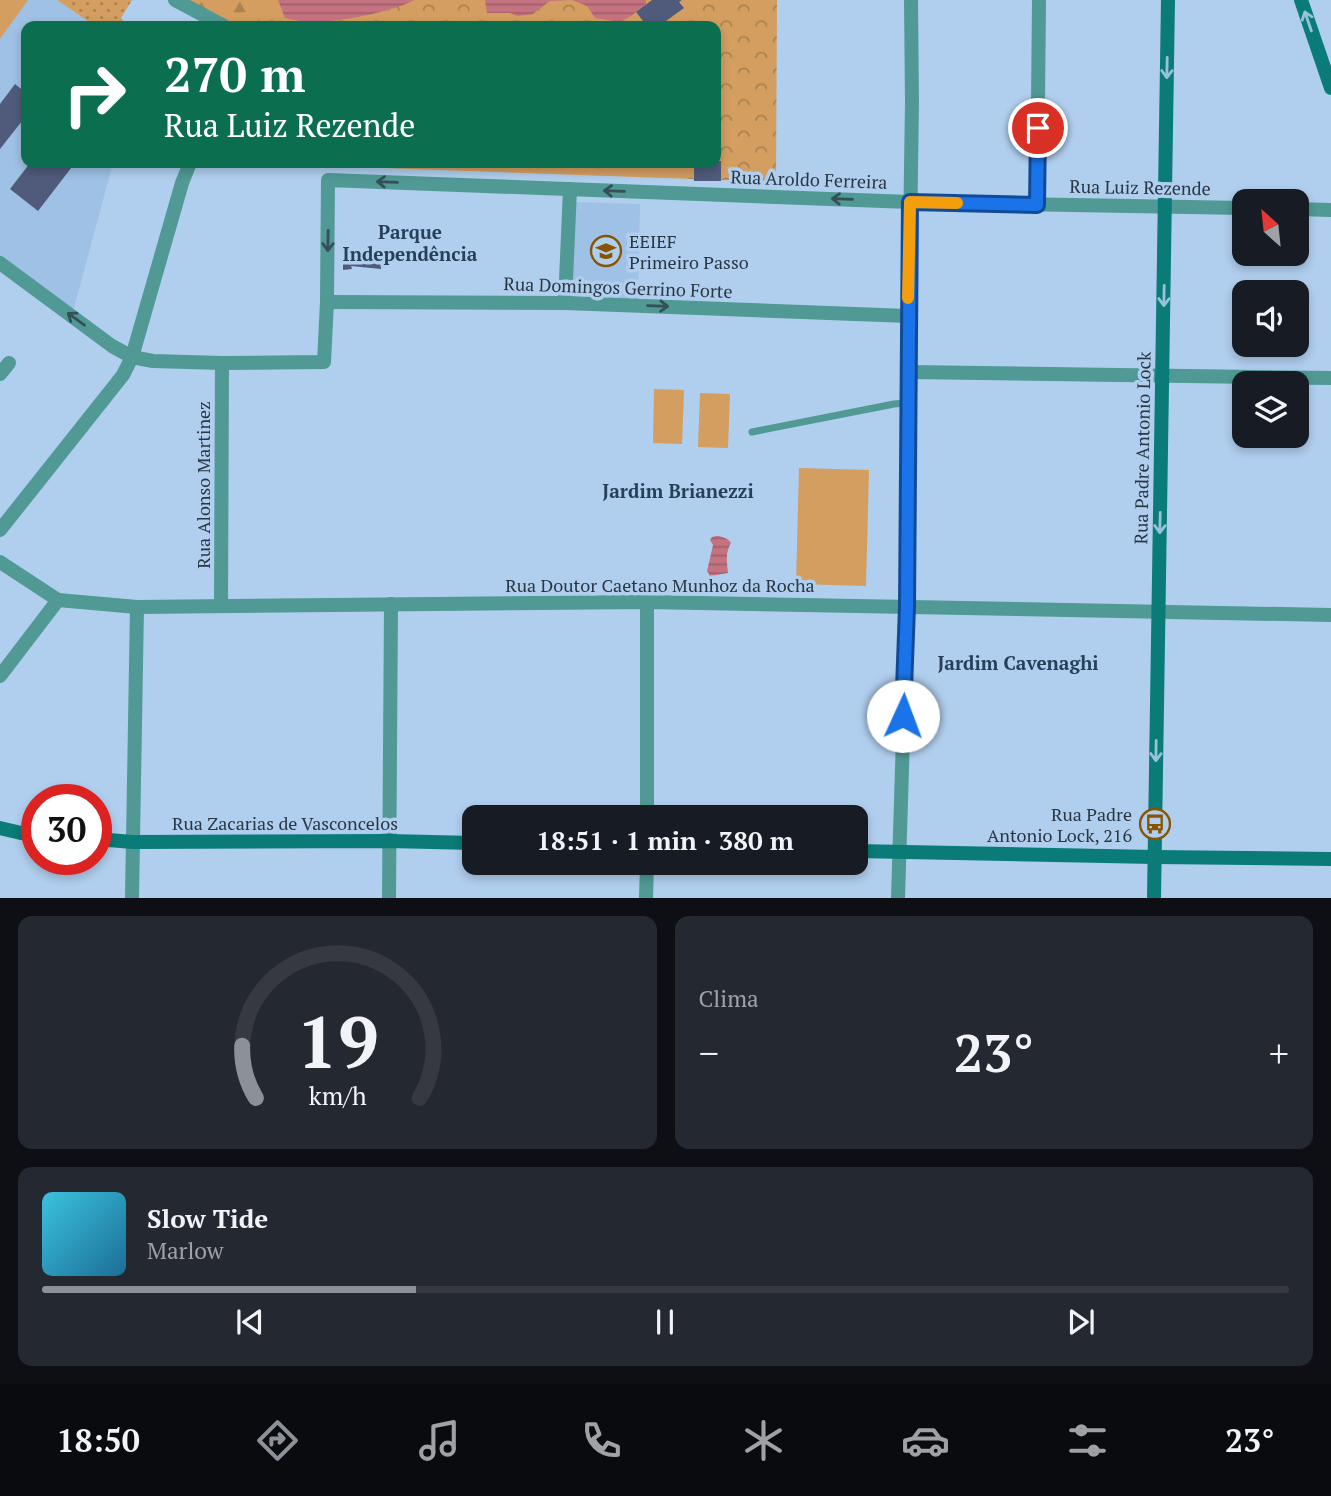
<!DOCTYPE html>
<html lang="pt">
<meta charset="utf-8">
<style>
:root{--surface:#171b24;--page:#242831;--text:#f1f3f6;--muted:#9ea1a6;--line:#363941;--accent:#8c9099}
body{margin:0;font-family:"PT Serif",serif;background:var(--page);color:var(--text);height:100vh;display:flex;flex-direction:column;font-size:26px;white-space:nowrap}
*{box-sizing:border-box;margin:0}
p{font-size:23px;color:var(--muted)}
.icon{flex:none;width:38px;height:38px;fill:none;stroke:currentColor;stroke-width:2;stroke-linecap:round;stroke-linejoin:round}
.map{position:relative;height:898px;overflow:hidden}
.side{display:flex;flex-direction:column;gap:18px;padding:18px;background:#0d0f14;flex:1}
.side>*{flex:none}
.hud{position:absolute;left:21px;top:21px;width:700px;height:147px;border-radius:14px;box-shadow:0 4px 10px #0003;background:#0b6e4f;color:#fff;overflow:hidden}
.needle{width:46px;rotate:333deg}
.fabs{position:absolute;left:1232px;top:189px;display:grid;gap:14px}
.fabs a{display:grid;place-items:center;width:77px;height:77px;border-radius:14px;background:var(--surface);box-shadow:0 4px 10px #0003;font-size:35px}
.speed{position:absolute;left:21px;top:784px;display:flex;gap:14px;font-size:35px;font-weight:700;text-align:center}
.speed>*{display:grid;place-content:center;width:91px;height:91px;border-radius:50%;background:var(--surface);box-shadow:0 4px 10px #0003;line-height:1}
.speed .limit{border:10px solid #d22;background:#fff;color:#111}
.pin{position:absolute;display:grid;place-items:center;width:60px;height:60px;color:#fff;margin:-30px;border:4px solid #fff;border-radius:50%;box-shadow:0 2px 7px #0007}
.me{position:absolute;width:77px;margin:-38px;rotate:2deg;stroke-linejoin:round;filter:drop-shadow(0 0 5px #0008)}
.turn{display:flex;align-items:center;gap:24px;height:147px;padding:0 28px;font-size:32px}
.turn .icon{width:91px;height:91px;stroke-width:2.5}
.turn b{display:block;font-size:49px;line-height:60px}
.big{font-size:52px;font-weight:700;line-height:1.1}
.side .tile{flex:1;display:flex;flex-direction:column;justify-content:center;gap:10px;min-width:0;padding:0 24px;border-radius:14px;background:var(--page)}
.side .dial{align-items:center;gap:0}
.dial svg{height:182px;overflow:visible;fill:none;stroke:var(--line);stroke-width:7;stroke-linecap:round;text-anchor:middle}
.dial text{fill:var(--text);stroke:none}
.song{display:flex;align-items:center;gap:21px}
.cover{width:84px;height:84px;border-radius:10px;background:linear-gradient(135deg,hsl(190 70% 55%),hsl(200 70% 35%))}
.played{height:7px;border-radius:4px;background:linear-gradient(90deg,var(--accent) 30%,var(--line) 30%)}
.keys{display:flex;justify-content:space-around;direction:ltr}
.heat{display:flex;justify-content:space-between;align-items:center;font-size:38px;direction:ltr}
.side .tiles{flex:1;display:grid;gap:18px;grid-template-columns:1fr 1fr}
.tile:last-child{grid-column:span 2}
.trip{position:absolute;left:462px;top:805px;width:406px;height:70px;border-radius:14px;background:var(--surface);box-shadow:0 4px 10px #0003;font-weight:700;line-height:70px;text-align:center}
.tab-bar{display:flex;height:112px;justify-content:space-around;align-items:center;background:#090b0e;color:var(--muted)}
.tab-bar .icon{width:49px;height:49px}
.tab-bar .selected{color:var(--accent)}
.tab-bar b{font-size:32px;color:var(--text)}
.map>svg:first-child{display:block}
.built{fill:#9ec1e5}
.grass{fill:url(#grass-dots)}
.forest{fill:url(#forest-firs)}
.park{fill:url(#park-crowns)}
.pitch{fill:#d39e60}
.water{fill:url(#water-rules)}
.building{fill:#505b7c}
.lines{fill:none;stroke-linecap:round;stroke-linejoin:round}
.lane{stroke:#509994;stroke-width:7}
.street{stroke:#509994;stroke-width:14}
.secondary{stroke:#0a7b76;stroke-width:14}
.oneway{stroke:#97c2dc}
.oneway2{stroke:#345057}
.route-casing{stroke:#114b97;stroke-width:18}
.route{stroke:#1a73e8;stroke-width:12}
.slow{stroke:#f59e0b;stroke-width:12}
.labels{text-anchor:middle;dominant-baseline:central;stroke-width:7;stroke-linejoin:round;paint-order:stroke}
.street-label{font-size:18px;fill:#2a3743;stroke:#b0ceee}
.poi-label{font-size:18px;fill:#2a3743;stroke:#b0ceee;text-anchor:start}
.neighbourhood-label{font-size:19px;font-weight:bold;fill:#26405a;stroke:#b0ceee}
</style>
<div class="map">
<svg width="1331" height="898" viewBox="0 0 1331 898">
<defs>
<pattern id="grass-dots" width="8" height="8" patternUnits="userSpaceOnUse" patternTransform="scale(1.75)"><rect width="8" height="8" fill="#d39e60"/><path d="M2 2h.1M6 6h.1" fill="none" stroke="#ab8251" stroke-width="1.8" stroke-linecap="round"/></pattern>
<pattern id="forest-firs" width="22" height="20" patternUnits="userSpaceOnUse" patternTransform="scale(1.75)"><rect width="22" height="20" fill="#d39e60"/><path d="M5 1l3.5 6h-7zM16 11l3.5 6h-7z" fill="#ab8251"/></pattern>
<pattern id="park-crowns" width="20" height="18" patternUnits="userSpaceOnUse" patternTransform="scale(1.75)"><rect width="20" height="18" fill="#d39e60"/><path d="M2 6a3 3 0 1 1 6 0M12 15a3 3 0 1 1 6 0" fill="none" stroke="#ab8251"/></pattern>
<pattern id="water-rules" width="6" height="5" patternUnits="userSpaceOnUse" patternTransform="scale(1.75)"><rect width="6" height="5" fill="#c57380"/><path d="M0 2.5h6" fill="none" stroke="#a05f6a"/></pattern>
</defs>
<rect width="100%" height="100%" fill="#b0ceee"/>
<g class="built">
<path d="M0,0H57L95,26H26V163H113L72,315L0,262Z"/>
<path d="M575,202L640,204L638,299H571Z"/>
</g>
<path class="grass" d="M57,0H132L121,18L127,26H95Z"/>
<path class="forest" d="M186,0H267L291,26H232L228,22Z"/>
<path class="park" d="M263,0H777L776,182L356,167V163H716V26H264Z"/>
<g class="pitch">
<path d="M0,0H28L0,39Z"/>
<path d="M654,389L684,390L682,444L653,443Z"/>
<path d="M700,393L730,394L728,448L698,447Z"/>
<path d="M799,468L869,470L866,586L796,584Z"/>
</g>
<g class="water">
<path d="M278,0H414C393,12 338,22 313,22C304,22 294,20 285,18Z"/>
<path d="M485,0H646V4L631,16L620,22L595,18L587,6L572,0L550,1L533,14L518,16L510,13H487Z"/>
<path d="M716,536C721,536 728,538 731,543C725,553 727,561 728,573L710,576L707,571L713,545L710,540L712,537Z"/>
</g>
<g class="building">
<path d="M652,0H682L679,2L684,8L659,26H647L636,12Z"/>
<path d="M15,84L26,93V116L0,149V104Z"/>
<path d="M716,161H721V181H694V163H716Z"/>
<path d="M30,163H75L38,211L10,189Z"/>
<path d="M343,247L354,248L353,253L382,254L381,269L351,266L352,269L343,270Z"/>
</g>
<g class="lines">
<path class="lane" d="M752,432L894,404L907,403"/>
<g class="street">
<path d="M175,0L224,26"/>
<path d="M1037,205L1039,0"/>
<path d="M1297,209L1331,210"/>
<path d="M0,263L112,346L132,357L153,361L222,363L324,362L327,302L328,180L910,202L1244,208"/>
<path d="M327,302L565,303L908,316"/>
<path d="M565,303L570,189"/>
<path d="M908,372L1331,378"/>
<path d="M0,374L9,363"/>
<path d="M0,530L123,375L132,357L182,183L190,163"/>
<path d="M0,562L58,600L137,607L647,602L1331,615"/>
<path d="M647,602V817"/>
<path d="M221,606L222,363"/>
<path d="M0,676L58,600"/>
<path d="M132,898L137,607"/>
<path d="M389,898L391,604"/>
<path d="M646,898L647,863"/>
<path d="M898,898L907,607L908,372L912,102L911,0"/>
</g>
<g class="secondary">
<path d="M1301,0L1331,88"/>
<path d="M0,828L21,833L37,834"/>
<path d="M96,839L133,842L389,841L474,843"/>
<path d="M856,851L1155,857L1331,859"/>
<path d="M1154,898L1168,0"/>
</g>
</g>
<defs><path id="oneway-shaft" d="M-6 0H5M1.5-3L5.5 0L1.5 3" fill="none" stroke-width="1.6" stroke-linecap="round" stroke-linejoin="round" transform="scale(1.75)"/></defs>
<g class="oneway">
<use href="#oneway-shaft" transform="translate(1308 21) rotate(-109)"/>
<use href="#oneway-shaft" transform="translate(1167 68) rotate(91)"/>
<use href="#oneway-shaft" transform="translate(1164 296) rotate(91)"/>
<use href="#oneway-shaft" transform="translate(1160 523) rotate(91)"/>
<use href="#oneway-shaft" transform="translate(1156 751) rotate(91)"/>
</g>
<g class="oneway2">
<use href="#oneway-shaft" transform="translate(387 182) rotate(-178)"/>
<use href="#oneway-shaft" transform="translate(614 191) rotate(-178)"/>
<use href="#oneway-shaft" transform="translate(842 199) rotate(-178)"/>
<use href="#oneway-shaft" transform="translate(328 241) rotate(91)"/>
<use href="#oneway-shaft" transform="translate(658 306) rotate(2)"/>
<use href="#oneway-shaft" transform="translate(76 319) rotate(-144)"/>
</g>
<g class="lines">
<g class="route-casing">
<path id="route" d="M903,716L907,607L910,202L1037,205L1038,128"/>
</g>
<use href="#route" class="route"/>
<path class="slow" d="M908,298L910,202L957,203"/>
</g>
<defs>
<g id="school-ring" transform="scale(1.575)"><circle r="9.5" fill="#b0ceee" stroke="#885400" stroke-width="1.5"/><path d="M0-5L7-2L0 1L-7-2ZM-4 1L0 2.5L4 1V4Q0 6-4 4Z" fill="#885400"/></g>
<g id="bus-ring" transform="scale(1.575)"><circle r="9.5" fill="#b0ceee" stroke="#885400" stroke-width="1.5"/><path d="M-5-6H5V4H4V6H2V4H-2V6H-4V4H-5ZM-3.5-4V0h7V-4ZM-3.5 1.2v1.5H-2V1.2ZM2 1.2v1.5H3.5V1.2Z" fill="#885400"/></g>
</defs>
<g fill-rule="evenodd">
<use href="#school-ring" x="606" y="251"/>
<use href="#bus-ring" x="1155" y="824"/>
</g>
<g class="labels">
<g class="street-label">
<text transform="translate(809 179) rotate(2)">Rua Aroldo Ferreira</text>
<text transform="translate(1140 187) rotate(1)">Rua Luiz Rezende</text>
<text transform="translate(618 287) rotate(2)">Rua Domingos Gerrino Forte</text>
<text transform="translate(1142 448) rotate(-89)">Rua Padre Antonio Lock</text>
<text transform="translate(203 485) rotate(-90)">Rua Alonso Martinez</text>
<text x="660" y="585">Rua Doutor Caetano Munhoz da Rocha</text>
<text x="285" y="823">Rua Zacarias de Vasconcelos</text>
</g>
<g class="poi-label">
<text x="629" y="241">EEIEF<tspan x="629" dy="21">Primeiro Passo</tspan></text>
<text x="1132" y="814" text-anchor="end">Rua Padre<tspan x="1132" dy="21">Antonio Lock, 216</tspan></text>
</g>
<g class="neighbourhood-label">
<text x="410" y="231">Parque<tspan x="410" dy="22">Independência</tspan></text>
<text x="678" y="490">Jardim Brianezzi</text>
<text x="1018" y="662">Jardim Cavenaghi</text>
</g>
</g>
</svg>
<div class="fabs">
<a><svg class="needle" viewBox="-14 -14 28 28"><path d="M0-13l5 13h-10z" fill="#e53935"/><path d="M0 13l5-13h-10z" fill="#9ea1a6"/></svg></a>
<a><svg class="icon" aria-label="sound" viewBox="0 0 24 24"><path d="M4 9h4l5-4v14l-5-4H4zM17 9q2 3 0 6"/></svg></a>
<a><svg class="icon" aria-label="layers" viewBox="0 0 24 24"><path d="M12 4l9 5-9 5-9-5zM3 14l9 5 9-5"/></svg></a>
</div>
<div class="speed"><div class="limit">30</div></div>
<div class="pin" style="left:1038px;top:128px;background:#d93025"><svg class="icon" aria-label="arrive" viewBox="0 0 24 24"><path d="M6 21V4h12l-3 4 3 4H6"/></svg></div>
<svg class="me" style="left:903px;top:716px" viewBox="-20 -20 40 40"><circle r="19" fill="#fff"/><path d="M0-13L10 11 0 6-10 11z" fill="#1a73e8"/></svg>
<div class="trip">18:51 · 1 min · 380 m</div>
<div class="hud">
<div class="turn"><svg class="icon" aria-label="right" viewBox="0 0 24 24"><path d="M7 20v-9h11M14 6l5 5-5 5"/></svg><div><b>270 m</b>Rua Luiz Rezende</div></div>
</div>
</div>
<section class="side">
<div class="tiles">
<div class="tile dial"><svg viewBox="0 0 100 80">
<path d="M14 69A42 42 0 1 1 86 69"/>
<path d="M14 69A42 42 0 0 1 8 46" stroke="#8c9099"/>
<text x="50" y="56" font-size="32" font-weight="700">19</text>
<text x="50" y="72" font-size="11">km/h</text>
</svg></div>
<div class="tile"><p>Clima</p>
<div class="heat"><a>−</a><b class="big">23°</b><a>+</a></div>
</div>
<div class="tile">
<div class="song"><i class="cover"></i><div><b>Slow Tide</b><p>Marlow</p></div></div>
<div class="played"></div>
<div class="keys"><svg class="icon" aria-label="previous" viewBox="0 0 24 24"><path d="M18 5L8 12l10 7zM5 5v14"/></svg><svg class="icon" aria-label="pause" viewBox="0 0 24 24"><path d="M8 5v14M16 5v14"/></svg><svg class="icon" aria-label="next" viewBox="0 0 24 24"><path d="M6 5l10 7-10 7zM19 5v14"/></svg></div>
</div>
</div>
</section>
<nav class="tab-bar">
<b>18:50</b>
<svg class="icon selected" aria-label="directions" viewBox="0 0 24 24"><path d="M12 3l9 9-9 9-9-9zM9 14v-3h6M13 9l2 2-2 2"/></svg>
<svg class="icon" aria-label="music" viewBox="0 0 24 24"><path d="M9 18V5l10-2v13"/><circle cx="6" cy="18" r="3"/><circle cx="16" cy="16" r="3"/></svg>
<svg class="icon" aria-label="phone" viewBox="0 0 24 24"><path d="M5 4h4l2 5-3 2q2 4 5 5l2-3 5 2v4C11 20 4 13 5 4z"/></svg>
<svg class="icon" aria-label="climate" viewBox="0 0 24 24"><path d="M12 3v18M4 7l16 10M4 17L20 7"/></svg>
<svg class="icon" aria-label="car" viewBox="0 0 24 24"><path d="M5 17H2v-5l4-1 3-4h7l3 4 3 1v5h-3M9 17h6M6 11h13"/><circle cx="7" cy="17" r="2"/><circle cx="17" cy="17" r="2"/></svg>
<svg class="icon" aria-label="filters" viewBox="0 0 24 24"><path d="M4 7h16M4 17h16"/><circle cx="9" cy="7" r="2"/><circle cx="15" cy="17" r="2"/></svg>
<b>23°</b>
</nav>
